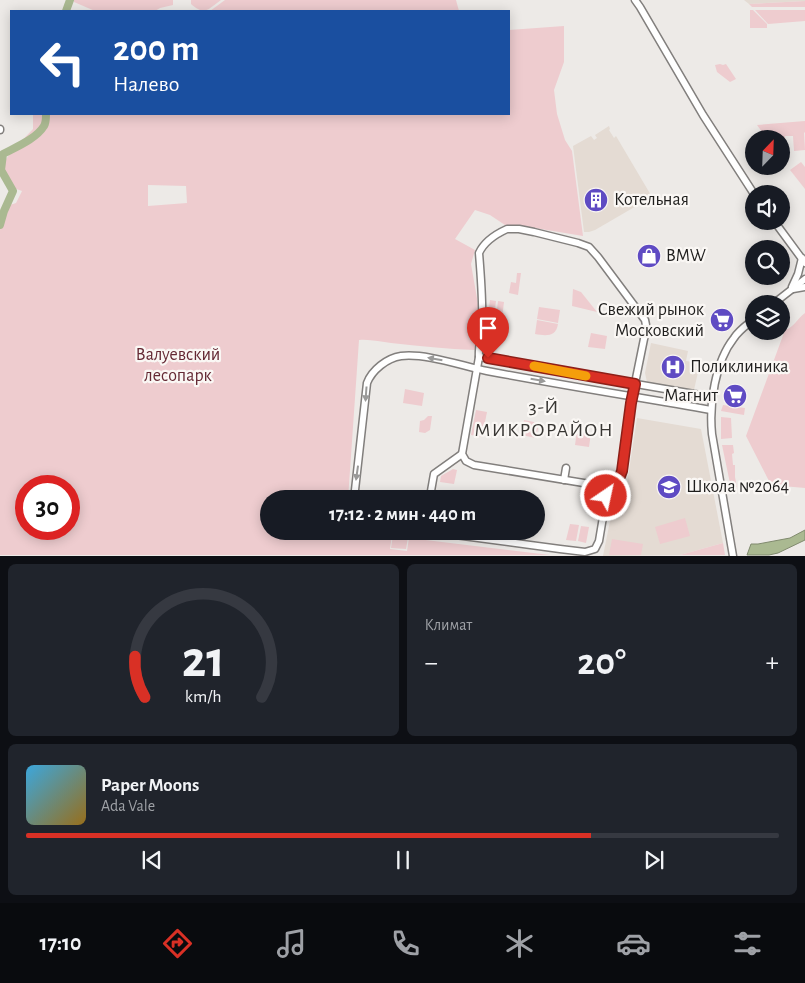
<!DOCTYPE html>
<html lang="ru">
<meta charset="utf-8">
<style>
:root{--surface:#171b24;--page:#20242c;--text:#f1f3f6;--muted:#9ea1a6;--line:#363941;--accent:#d93025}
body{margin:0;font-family:"Alegreya Sans",sans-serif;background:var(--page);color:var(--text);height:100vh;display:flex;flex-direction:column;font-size:19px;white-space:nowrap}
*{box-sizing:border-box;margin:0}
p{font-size:16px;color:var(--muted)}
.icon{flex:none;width:28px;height:28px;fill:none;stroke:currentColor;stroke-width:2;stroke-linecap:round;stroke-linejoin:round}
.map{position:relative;height:556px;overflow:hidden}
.side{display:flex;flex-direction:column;gap:8px;padding:8px;background:#0d0f14;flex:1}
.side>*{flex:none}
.banner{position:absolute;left:10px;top:10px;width:500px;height:105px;border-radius:0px;box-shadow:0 2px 12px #0003;background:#1a4fa0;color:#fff;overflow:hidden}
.needle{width:32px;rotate:23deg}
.tools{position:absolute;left:745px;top:130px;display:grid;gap:10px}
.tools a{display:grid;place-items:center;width:45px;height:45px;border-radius:50%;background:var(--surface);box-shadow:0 2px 12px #0003;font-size:25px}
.speed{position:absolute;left:15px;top:475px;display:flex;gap:10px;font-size:25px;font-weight:700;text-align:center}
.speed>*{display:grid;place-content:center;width:65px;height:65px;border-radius:50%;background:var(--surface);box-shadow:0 2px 12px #0003;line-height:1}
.speed .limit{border:8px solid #d22;background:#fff;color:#111}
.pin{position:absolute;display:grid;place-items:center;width:42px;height:42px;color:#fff;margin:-51px -21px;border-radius:50% 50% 50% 0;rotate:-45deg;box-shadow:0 0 5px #0007}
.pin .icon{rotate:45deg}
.me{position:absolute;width:55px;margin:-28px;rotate:34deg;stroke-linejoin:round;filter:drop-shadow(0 0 4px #0008)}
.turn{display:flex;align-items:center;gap:18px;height:105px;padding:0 20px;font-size:22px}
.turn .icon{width:65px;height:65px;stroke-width:2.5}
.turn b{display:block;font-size:35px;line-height:42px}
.big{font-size:38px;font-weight:600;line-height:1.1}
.side .widget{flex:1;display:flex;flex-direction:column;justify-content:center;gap:8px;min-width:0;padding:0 18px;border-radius:8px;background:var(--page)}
.side .dial{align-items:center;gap:0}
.dial svg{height:130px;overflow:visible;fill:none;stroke:var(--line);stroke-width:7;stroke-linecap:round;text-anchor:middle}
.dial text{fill:var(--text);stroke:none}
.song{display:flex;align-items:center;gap:15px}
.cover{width:60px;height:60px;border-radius:8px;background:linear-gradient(135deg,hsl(200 70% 55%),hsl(40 70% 35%))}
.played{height:5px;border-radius:2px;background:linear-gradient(90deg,var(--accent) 75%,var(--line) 75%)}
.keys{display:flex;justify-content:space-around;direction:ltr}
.heat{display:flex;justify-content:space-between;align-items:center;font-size:28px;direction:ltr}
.side .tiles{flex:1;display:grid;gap:8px;grid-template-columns:1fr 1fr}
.widget:last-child{grid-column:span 2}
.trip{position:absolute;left:260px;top:490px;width:285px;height:50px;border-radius:25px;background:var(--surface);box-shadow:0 2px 12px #0003;font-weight:600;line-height:50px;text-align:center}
.menu{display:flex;height:80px;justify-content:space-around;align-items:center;background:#090b0e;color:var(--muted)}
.menu .icon{width:35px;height:35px}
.menu .on{color:var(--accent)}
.menu b{font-size:22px;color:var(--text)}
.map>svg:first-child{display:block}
.built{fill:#e4dbd3}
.green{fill:#eecccf;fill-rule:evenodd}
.water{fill:#aab991;stroke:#808a6e}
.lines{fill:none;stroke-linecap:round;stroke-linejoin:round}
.river{stroke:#aab991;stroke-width:8}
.minor-casing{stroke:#827f7d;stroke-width:9}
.minor{stroke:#fff;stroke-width:6}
.oneway{fill:#9a9a99}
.route-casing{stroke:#8d1f18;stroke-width:12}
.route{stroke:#d93025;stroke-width:9}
.slow{stroke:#f59e0b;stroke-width:9}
.labels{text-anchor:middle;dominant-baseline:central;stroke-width:4.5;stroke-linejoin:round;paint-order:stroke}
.poi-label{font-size:18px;fill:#1f1e1d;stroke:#faf7f4;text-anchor:start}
.park-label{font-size:18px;fill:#642833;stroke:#faf7f4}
.quarter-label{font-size:20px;letter-spacing:1px;fill:#383633;stroke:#faf7f4}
</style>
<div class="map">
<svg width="805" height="556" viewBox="0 0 805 556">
<rect width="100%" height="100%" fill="#edeae7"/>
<g class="built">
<path d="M744,0H805V1L749,4Z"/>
<path d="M609,126L610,129L609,130L614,138L616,136L652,197L642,203L640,199L636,201L638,205L595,230L589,232H584L573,146L591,136L594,140L597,138L595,135Z"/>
<path d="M651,343L688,351L686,361L700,363L694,390L647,382L645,373Z"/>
<path d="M637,418L701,429L723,543L680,555L603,556L614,501L621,493L627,484Z"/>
</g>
<g class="green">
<path d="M74,0H173V5L160,8L155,11H95L74,2Z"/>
<path d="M191,0H221C207,10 205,16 191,4Z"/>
<path d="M225,0H456L459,11H210Z"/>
<path d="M805,1V7H752L749,4Z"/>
<path d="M750,10H753L767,24V28H750Z"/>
<path d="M755,10H805V21L768,24Z"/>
<path d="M564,26V62L554,90L557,114L565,140L572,151L583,236L523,226L505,225L490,215L475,210L455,239L475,250L471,264L478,304L475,350C447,349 419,346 391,343C381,342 370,339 359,340L348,499H269V531H356L392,535L390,549L407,551L409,538L550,555H0V213L7,206L16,203L22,191L8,186L0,169V167L12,151L33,129V114H509V30ZM148,185L186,186L187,203L148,206ZM26,486H69V529H26Z"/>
<path d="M720,64L723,65L726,64L736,79L730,82L717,72L715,65Z"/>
<path d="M805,121V132L804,133L805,150L794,151L793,136H785L786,152L781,151V139H767L757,125Z"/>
<path d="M801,162L805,167V189L790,170Z"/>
<path d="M517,273H521L518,295L509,293L511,282L516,283Z"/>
<path d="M573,289L581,292L597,312L572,306Z"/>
<path d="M490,300L496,301L494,317L488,316Z"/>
<path d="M498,301L504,302L502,318L496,317Z"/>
<path d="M539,307L560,310L558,323L537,319Z"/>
<path d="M805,313V488L771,485L746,436L785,330C794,327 797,319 805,313Z"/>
<path d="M537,320L558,324C556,337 546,336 535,334Z"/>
<path d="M591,333L607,336L605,349L588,347Z"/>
<path d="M405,389L424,393L422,406L403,403Z"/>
<path d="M723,405L745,408L744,415L721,411Z"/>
<path d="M476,410L487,412L482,437L471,435Z"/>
<path d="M428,416H432L430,430L425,433L419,432L420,421L424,420Z"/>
<path d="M721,417L731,418L732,438L721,439Z"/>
<path d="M524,420L539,423L536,438L521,435Z"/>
<path d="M577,431L591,433L589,447L575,445Z"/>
<path d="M722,445H733L734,453L732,454L733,465H735V477L737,487L731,488Z"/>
<path d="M453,469L457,470L454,484L440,482L441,476Z"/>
<path d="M685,518L690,536L660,544L655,527Z"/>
<path d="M570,524L579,525L576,541L566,540Z"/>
<path d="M581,526L589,527L586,543L578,541Z"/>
<path d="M393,535L408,537L406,549L391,548Z"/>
<path d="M612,539L643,544L641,555H609Z"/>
<path d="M723,543L725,555H680Z"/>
</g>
<path class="water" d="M805,530V540L778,553L769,555H747L751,544H758L790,538Z"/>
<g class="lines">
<g class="river">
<path d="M66,11L70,0"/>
<path d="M0,225L4,211L13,191L1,170L3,154C16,147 36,139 44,126C46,123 46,117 46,114"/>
</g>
<g class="minor-casing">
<g id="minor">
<path d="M635,0L640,7L703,115L754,194"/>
<path d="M0,129V130"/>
<path d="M774,221L805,263"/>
<path d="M507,229H519L534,232L578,243L589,247L598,257L645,320L646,325L645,334L631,403L623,468L618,479L616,482L608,487L474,465L466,461L462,454L479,357C478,346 482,336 482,325C483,301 481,277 479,253C484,242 496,234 507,229Z"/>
<path d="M792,287L798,274L802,258"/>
<path d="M793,289L805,287"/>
<path d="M773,304L805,279"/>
<path d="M479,357L706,396L712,400"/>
<path d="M564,480L566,468"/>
<path d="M355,499V490L367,383C372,370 387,358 401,356C426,353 462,366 487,371C561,385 637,397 711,410"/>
<path d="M434,499L431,491L434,474L462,454"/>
<path d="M425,531L560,549L585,552L595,549L599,541L608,487"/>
<path d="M733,556L712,434C709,404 715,362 734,338C739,330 747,325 754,319"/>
</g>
</g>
<use href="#minor" class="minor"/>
</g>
<defs><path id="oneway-solid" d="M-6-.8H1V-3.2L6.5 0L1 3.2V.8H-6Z" transform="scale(1.25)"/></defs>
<g class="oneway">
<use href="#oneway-solid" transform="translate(435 359) rotate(-170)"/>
<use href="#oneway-solid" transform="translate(538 380) rotate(10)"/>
<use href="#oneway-solid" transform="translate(366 394) rotate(94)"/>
<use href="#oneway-solid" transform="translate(357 473) rotate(98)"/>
</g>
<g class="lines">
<g class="route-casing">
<path id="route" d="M488,358L635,384L631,403L622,471C620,479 615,483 608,487L606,496"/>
</g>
<use href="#route" class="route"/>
<path class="slow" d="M534,366L586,376"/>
</g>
<defs>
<g id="building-disc" transform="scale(1.25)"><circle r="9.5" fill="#5f4bc3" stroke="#faf7f4"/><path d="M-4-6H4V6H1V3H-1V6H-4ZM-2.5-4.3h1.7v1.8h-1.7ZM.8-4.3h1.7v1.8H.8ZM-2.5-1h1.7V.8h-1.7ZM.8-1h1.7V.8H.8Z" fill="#fff"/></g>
<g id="shop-disc" transform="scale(1.25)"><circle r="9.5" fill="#5f4bc3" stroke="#faf7f4"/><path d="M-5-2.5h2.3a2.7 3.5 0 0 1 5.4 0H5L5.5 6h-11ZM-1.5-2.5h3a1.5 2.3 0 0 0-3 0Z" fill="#fff"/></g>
<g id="supermarket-disc" transform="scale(1.25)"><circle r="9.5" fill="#5f4bc3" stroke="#faf7f4"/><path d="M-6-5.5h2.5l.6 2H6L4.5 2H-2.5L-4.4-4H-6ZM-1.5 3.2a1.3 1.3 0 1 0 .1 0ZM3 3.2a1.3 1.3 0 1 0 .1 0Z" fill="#fff"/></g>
<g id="hospital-disc" transform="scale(1.25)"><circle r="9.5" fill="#5f4bc3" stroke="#faf7f4"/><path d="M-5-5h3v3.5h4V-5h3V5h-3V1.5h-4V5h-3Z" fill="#fff"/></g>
<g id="school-disc" transform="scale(1.25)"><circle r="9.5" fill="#5f4bc3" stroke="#faf7f4"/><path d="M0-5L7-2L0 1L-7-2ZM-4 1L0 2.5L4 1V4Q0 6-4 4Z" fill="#fff"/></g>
</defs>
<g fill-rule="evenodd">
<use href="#building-disc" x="596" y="200"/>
<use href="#shop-disc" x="649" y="256"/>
<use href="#supermarket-disc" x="722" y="320"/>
<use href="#hospital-disc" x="673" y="367"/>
<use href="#supermarket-disc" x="735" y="396"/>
<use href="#school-disc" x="669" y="487"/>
</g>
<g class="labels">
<g class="poi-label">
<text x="614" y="200">Котельная</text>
<text x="666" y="256">BMW</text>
<text x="704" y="310" text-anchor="end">Свежий рынок<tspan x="704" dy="21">Московский</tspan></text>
<text x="690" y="367">Поликлиника</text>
<text x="718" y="396" text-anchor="end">Магнит</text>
<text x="686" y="487">Школа №2064</text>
</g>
<g class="park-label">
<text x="178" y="355">Валуевский<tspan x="178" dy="21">лесопарк</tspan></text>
</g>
<g class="quarter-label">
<text x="544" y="407">3-Й<tspan x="544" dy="23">МИКРОРАЙОН</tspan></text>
</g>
</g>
</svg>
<div class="tools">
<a><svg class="needle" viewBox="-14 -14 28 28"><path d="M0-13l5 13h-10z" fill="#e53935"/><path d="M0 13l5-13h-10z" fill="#9ea1a6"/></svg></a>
<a><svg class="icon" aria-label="sound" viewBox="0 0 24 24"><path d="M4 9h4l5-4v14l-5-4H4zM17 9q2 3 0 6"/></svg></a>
<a><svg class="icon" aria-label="search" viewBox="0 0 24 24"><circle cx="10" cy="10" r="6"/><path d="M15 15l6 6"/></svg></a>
<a><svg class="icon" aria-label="layers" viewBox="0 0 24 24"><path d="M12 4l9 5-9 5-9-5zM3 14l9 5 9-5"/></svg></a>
</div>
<div class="speed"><div class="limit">30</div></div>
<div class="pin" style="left:488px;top:358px;background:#d93025"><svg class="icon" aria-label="arrive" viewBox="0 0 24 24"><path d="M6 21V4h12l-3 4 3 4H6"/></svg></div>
<svg class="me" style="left:606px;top:496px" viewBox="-20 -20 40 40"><circle r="17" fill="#d93025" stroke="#fff" stroke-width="3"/><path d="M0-11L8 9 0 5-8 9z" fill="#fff"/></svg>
<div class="trip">17:12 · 2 мин · 440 m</div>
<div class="banner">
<div class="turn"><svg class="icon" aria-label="left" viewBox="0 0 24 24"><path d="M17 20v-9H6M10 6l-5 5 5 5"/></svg><div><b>200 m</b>Налево</div></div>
</div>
</div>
<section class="side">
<div class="tiles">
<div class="widget dial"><svg viewBox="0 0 100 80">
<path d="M14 69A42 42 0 1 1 86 69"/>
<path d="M14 69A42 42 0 0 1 8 44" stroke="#d93025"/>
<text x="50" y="56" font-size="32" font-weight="700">21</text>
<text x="50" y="72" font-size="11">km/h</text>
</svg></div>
<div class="widget"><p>Климат</p>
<div class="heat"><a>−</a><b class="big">20°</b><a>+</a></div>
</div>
<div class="widget">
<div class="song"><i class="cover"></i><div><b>Paper Moons</b><p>Ada Vale</p></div></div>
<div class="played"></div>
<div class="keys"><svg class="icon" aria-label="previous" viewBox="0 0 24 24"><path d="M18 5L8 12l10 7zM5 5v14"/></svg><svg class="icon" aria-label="pause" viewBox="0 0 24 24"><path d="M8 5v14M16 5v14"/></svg><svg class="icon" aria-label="next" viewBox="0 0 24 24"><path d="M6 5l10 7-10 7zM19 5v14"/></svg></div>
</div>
</div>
</section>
<nav class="menu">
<b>17:10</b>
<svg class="icon on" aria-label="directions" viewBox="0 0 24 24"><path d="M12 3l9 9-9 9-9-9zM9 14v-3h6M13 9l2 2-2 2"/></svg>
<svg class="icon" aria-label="music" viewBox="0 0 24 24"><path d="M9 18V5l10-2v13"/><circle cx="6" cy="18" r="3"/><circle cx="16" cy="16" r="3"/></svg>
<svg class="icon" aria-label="phone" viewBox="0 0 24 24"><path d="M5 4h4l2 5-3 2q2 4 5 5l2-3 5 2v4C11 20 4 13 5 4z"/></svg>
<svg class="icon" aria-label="climate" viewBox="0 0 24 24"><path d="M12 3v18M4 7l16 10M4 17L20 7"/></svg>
<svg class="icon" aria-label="car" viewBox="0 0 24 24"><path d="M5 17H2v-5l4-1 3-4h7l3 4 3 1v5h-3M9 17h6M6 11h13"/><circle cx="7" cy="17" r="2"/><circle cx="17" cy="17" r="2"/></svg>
<svg class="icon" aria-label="filters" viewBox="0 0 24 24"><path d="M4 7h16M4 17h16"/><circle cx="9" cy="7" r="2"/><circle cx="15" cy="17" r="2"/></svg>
</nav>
